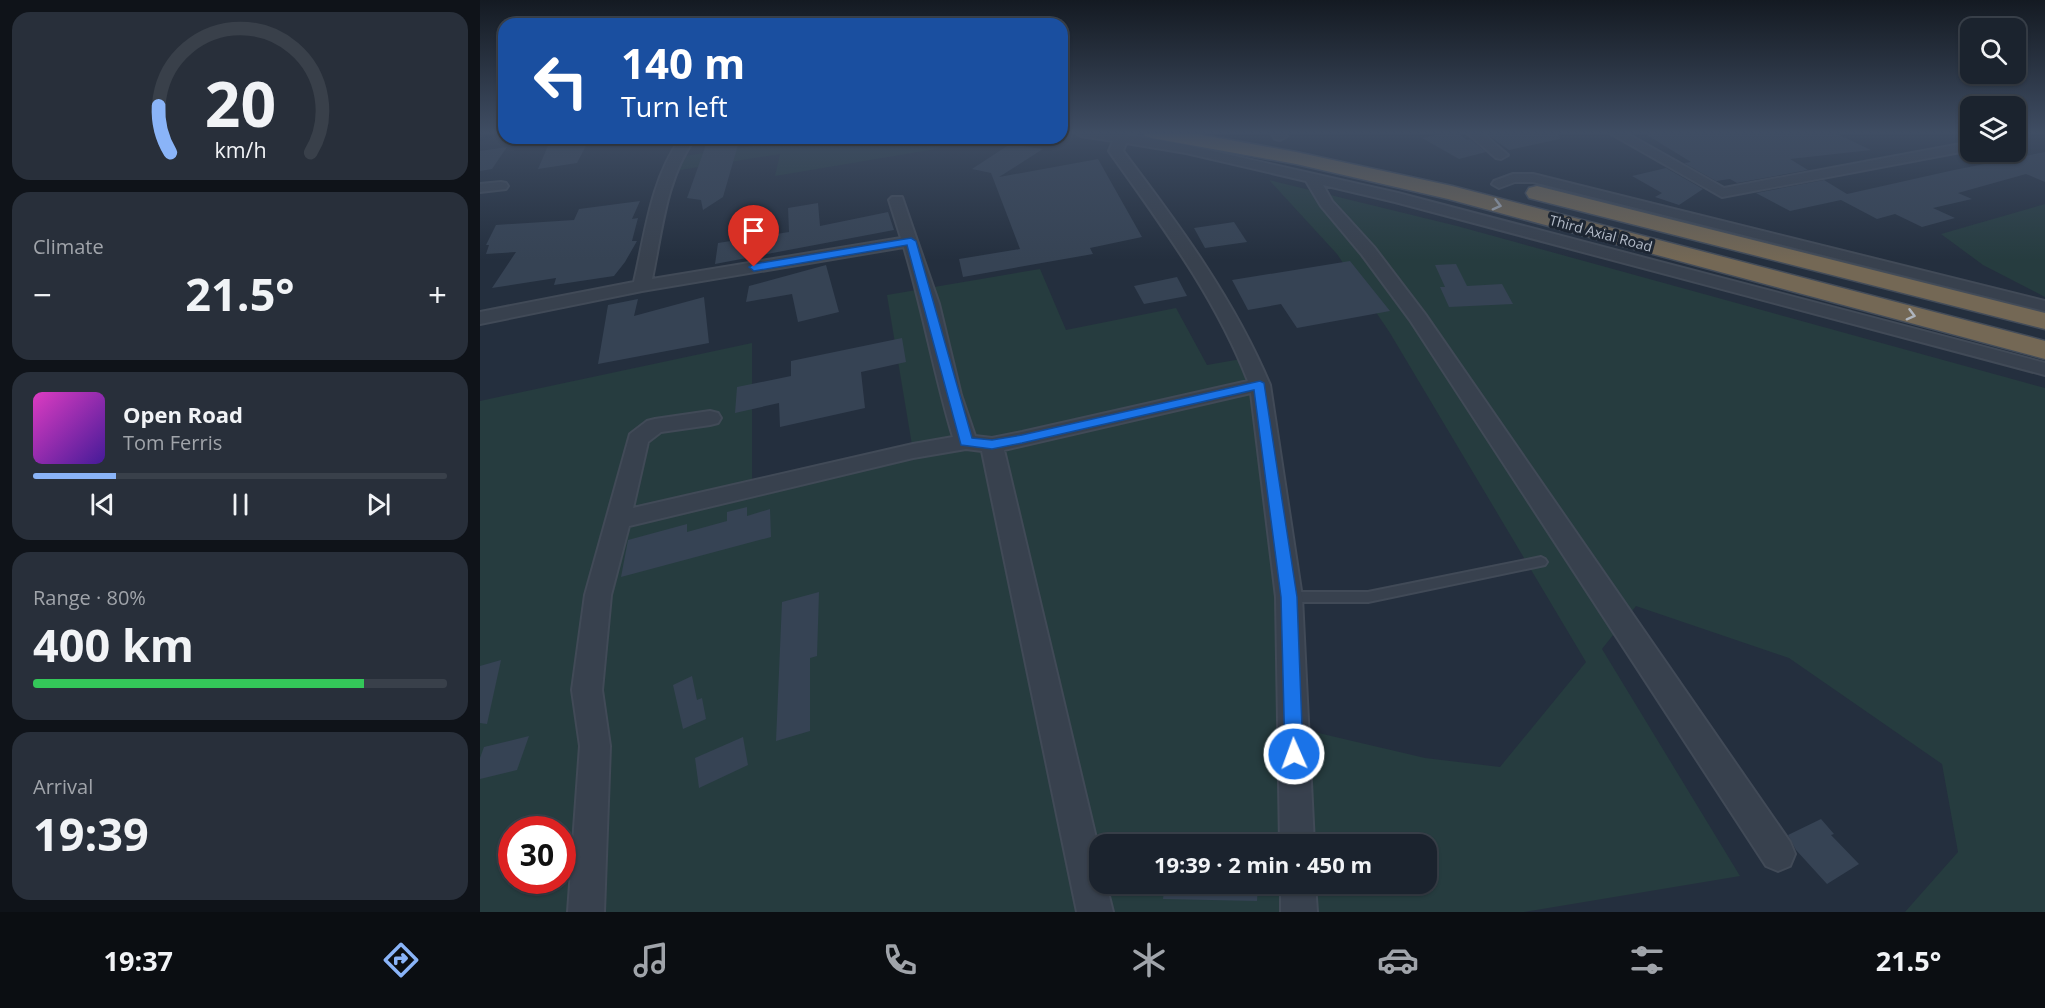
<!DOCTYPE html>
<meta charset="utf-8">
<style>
:root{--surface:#1b232e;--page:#282f3a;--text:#f1f3f6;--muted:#a0a4aa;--line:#39404a;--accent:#8ab4f8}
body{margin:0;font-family:"Open Sans",sans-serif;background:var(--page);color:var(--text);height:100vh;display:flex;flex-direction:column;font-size:22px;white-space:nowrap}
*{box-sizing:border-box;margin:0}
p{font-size:20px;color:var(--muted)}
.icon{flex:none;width:33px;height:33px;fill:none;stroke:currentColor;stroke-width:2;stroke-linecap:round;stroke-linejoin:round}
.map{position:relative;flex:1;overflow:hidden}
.side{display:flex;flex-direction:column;gap:12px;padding:12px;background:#0f1319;width:480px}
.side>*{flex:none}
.top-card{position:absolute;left:18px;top:18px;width:570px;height:126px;border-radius:18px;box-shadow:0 2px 4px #0004,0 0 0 2px var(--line);background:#1a4fa0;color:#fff;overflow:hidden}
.controls{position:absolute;left:1480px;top:18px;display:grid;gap:12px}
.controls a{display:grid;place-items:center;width:66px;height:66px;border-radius:12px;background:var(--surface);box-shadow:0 2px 4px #0004,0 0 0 2px var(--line);font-size:30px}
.speed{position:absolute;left:18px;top:816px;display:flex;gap:12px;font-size:30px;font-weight:700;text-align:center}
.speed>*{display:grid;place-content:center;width:78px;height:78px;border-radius:50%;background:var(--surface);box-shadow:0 2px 4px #0004,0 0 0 2px var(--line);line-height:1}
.speed .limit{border:9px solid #d22;background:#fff;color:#111}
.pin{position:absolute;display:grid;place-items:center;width:51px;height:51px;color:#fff;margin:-62px -26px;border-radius:50% 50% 50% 0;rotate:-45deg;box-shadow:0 0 6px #0007}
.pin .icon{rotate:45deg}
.me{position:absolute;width:66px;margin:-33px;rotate:358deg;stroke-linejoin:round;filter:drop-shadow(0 0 4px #0008)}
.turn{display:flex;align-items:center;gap:21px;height:126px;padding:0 24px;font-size:27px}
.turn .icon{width:78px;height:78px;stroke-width:2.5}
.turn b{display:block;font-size:42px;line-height:51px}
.big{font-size:45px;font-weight:700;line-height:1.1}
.side .widget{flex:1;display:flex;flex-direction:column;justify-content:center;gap:9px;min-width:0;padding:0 21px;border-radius:18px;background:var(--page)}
.side .dial{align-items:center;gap:0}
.dial svg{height:156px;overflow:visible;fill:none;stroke:var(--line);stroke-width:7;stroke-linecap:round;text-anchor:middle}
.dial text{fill:var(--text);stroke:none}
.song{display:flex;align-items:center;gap:18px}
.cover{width:72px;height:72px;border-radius:9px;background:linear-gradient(135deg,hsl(310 70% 55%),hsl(260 70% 35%))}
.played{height:6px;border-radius:3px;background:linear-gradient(90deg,var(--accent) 20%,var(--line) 20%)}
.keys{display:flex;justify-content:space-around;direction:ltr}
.heat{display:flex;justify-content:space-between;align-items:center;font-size:33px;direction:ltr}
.charge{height:9px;border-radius:4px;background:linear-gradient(90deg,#34c759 80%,var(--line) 0)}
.trip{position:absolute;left:609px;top:834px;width:348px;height:60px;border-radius:18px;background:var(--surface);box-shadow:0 2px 4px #0004,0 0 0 2px var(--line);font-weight:700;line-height:60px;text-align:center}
.tabs{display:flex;height:96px;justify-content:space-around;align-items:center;background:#0b0e12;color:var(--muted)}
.tabs .icon{width:42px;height:42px}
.tabs .active{color:var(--accent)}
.tabs b{font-size:27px;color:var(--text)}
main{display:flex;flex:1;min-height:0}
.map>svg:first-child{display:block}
.green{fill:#263c3f;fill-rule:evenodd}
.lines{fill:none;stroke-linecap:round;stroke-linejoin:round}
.stream{stroke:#17263c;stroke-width:4}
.building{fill:#364354}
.lane-casing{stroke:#414a57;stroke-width:4}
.street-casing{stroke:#414a57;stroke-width:4}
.highway-casing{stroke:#434c59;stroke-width:3}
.lane{fill:#38414e;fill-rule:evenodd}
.street{fill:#38414e;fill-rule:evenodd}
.highway{fill:#746855;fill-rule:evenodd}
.oneway{stroke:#aeb4bd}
.route{fill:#1a73e8;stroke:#114b97;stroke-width:1.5}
.labels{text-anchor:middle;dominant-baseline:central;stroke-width:6;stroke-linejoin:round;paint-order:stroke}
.far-street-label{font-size:14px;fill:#b4bcc9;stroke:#1d2633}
</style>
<main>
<section class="side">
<div class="widget dial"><svg viewBox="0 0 100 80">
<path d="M14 69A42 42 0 1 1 86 69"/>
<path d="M14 69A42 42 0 0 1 8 45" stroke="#8ab4f8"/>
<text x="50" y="56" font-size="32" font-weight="700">20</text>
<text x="50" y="72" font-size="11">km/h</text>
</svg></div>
<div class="widget"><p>Climate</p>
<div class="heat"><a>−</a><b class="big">21.5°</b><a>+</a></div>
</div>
<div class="widget">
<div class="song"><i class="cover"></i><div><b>Open Road</b><p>Tom Ferris</p></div></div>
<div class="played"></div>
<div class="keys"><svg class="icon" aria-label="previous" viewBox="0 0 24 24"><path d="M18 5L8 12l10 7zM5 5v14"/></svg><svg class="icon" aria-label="pause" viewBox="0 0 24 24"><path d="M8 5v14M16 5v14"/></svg><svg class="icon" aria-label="next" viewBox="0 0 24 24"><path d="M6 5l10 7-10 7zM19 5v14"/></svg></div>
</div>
<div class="widget"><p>Range · 80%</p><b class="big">400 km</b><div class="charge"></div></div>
<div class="widget"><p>Arrival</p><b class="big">19:39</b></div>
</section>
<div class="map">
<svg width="1565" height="912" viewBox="0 0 1565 912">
<rect width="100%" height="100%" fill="#242f3e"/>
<g class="green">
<path d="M303,138H479L456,149L295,176L300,154L194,171L204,156L299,142Z"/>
<path d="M789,180L977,226L1565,388V912H1425L1478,852L1462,764L1309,658L1156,606L1122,649L1260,876L1044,912H0V401L272,343V488L433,451L407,295L560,269L586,330L696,308L727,365L761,359L767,375L791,481L817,728L945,758L1020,767L1106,662L910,333L857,254ZM32,830H82V880H32ZM620,844H946V884H620Z"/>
<path d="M1565,204V297L1503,265L1461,234Z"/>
</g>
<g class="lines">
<path class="stream" d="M0,140L20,132"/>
</g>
<g class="building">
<path d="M970,132H976L987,140L990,139L1006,152L979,159L942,138Z"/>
<path d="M1010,132H1079L1080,139L1029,150L1008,135L1012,134Z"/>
<path d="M1162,132H1353L1391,150L1310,159L1328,170L1257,183L1250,179L1236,181L1204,163L1211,162Z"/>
<path d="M76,138H110L97,163L58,169L70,141Z"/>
<path d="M239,138H260L243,197L223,210L221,200L207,198L228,139Z"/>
<path d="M530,144L563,149L519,177L618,159L662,237L610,248L613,254L483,277L479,259L540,249L511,173L492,169Z"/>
<path d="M27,147L12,169L0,171V151Z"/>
<path d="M1565,152V182L1546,174L1478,193L1492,199L1453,208L1475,218L1442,227L1415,214L1397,219L1361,200L1310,211L1276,193L1344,180L1367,194L1474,170Z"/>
<path d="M1186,168L1223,189L1199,205L1175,197L1182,193L1152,176Z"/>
<path d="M160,201L152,219L158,218L152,241H157L145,262L134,276L74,285L76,278L12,288L36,252L6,254L9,245H6L16,225L94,220L99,209Z"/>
<path d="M338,203L340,226L408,212L414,230L235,264L238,243L309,232L308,208Z"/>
<path d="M754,222L767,242L725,248L714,228Z"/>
<path d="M870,261L910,311L817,328L801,304L768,310L752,280Z"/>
<path d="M976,264L987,286L1022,284L1033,304L969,307L960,287H965L955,265Z"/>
<path d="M346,265L359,312L318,322L312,294L266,302L269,286Z"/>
<path d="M697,277L707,296L664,304L654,286Z"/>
<path d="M224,297L229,343L118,364L128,305L158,299L154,316Z"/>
<path d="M422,338L426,362L381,372L385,408L300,427L299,403L255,413L257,387L311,376V361Z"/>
<path d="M267,507V516L290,509L291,537L141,577L148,540L207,524V532L247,521V512Z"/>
<path d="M339,592L337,656L330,658V731L296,741L302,602Z"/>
<path d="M21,660L7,724L0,723V666Z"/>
<path d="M212,676L217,700L222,698L226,719L203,729L193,685Z"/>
<path d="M49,736L37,770L0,779V758L4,747Z"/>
<path d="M263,737L268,765L219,788L215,758Z"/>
<path d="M1341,819L1354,834L1351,835L1379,864L1347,884L1316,850L1308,835Z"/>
<path d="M685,884H778L777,901L683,899Z"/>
</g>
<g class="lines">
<g class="lane-casing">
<path id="lane" d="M1061,557L1065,559L1067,562L1065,565L888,602H809L805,600L803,597L805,594L809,592H888Z"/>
</g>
<g class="street-casing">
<g id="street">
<path d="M595,132L644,134L706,145L918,193L1565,363V375L915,202L843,185L852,201L894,247L945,314L1310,842L1315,854L1310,866L1298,871L1286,866L930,320L882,255L841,206L826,181L706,153L646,143L643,151C699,225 754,299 790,385L822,597L834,844H800L796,597L771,393L524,450L620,855V884H626L633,912H597L502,451L486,449L433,458L149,526L131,595L122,690L130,746L124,912H88L100,746L92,690L105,595L150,434L167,421L175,419L230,411L238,413L241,418L238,423L230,425L181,432L168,442L153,508L433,444L473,437C454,374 443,310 424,247L162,291L0,324V312L154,282C165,235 171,178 201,138H215C186,178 182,232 172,279L421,238L409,200L412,197H422L459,304L481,395L495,436L512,438L542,432L768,381C735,296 681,225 629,151L633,141L601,136Z"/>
<path d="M791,132H804L807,136L800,140L795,139Z"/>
<path d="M986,132H1001L1028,155L1021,159L1016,158Z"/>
<path d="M1128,132H1144L1244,188L1491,142V150L1242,197Z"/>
<path d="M1033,174H1053L1565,301V311L1053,182H1035L1019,188L1012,184L1014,181Z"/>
<path d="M21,182L26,183L28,186L26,189L0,192V184Z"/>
<path d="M801,884H835L837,912H801Z"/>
</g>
</g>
<g class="highway-casing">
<g id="highway">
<path d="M663,132H706L816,152L972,186L1565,341V359L968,199L816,164L672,138L665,136Z"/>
<path d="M1057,186L1565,313V329L1049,198L1046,193L1049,188Z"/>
</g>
</g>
<use href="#lane" class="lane"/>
<use href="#street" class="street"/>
<use href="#highway" class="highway"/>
</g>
<defs><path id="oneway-chevron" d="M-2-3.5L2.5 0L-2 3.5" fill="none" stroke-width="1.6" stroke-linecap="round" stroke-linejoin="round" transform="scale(1.5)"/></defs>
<g class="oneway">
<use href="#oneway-chevron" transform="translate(1017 205) rotate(15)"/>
<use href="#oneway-chevron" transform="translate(1431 315) rotate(15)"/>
</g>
<linearGradient id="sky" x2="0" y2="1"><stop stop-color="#141a22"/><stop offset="0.51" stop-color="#3f4d63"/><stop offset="1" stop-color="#3f4d63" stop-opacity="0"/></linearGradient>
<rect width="1565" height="260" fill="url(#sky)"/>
<path class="route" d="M431,238L436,241L492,438L512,440L542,435L780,381L784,383L817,597L823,754L821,761L814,763L807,761L805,754L801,597L774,390L542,443L512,449L481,445L427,245L274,271L269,267L274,264Z"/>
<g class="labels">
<g class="far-street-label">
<text transform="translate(1121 233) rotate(15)">Third Axial Road</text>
</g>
</g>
</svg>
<div class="controls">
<a><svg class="icon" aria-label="search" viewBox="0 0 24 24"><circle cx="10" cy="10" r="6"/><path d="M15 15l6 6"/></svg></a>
<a><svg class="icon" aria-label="layers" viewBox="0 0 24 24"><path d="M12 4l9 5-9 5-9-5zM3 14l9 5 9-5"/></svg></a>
</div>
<div class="speed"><div class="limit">30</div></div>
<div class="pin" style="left:274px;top:267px;background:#d93025"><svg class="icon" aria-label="arrive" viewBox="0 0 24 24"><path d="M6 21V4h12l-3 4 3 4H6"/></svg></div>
<svg class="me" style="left:814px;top:754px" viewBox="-20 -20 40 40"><circle r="17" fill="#1a73e8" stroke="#fff" stroke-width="3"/><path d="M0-11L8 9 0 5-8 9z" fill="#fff"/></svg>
<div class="trip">19:39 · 2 min · 450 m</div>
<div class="top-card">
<div class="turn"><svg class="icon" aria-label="left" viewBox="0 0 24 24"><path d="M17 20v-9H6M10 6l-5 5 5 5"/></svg><div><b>140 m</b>Turn left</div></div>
</div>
</div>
</main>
<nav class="tabs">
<b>19:37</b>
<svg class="icon active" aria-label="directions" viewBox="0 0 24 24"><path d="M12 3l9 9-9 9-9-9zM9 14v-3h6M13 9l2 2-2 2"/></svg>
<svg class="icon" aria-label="music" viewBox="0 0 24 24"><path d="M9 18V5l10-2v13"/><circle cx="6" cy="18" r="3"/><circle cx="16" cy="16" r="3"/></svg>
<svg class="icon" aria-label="phone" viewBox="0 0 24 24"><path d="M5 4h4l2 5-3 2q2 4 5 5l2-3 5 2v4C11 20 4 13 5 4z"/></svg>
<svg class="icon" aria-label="climate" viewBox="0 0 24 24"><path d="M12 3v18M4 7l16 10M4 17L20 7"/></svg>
<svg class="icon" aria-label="car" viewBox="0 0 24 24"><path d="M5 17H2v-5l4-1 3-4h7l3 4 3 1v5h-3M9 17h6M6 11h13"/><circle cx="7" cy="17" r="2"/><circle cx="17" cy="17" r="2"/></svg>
<svg class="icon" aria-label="filters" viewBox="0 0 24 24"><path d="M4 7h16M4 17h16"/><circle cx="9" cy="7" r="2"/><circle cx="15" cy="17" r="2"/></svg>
<b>21.5°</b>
</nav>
